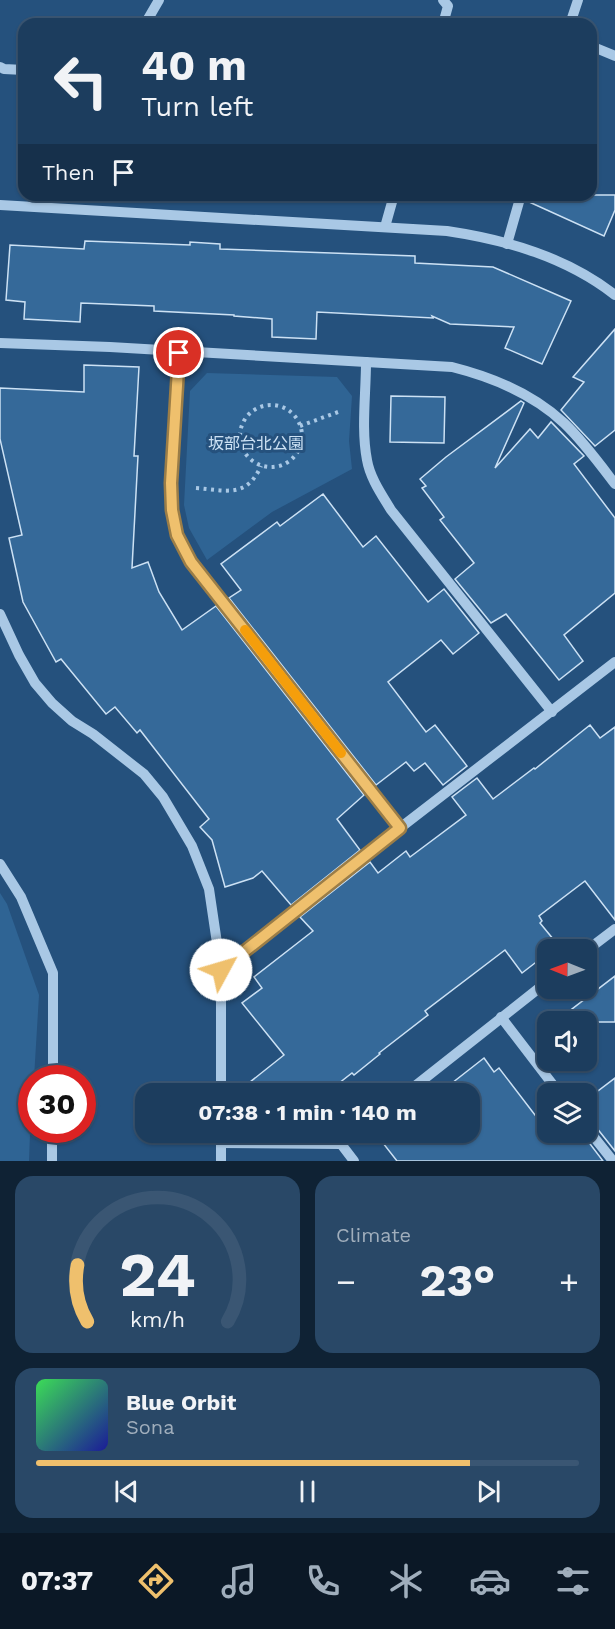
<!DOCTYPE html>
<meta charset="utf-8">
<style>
:root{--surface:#1c3d5e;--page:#294867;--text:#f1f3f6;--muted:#a0aebc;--line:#3a5673;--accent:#efc06d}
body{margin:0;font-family:"Work Sans","Noto Sans JP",sans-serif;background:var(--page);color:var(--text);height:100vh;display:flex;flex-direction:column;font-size:22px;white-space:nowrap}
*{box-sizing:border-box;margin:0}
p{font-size:20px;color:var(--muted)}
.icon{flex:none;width:33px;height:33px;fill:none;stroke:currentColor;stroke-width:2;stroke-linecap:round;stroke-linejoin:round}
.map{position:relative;height:1161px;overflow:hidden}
.side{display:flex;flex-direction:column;gap:15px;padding:15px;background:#0f2234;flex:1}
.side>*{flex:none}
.top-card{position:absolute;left:18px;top:18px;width:579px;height:183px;border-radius:18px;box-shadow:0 2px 4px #0004,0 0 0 2px var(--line);background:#1c3d5e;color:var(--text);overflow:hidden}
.needle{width:39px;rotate:271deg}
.tools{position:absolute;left:537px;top:939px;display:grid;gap:12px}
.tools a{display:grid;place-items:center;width:60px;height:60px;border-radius:12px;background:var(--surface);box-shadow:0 2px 4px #0004,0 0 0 2px var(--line);font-size:30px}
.speed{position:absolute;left:18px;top:1065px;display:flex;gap:12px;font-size:30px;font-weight:700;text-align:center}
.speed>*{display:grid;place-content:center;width:78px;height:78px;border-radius:50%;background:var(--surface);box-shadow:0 2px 4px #0004,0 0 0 2px var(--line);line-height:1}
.speed .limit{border:9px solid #d22;background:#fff;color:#111}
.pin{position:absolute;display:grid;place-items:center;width:51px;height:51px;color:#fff;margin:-26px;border:3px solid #fff;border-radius:50%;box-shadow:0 2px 6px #0007}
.me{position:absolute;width:66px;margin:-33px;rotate:51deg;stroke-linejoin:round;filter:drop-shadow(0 0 4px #0008)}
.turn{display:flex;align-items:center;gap:21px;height:126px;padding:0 24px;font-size:27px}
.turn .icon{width:78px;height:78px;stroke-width:2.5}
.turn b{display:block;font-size:42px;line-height:51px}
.then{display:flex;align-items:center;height:57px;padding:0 24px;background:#0003;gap:12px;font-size:22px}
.big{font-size:45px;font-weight:700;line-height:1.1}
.side .widget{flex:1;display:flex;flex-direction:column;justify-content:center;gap:9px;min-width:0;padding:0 21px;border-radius:18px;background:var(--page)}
.side .dial{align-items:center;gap:0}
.dial svg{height:156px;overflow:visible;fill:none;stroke:var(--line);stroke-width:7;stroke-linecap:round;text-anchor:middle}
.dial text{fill:var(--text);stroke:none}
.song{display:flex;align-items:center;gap:18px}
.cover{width:72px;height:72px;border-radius:9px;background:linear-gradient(135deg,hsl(130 70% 55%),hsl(240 70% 35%))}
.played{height:6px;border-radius:3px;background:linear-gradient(90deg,var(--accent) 80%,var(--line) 80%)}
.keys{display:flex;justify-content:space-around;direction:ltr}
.heat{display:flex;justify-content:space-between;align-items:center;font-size:33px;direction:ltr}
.side .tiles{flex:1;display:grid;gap:15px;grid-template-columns:1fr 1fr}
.widget:last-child{grid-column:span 2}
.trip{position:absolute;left:135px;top:1083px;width:345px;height:60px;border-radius:18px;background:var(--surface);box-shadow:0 2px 4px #0004,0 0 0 2px var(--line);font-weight:700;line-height:60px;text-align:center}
.dock{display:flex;height:96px;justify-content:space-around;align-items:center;background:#0b1826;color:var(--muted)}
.dock .icon{width:42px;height:42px}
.dock .active{color:var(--accent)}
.dock b{font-size:27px;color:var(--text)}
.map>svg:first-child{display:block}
.green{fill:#2f6494}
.building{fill:#356999;stroke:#cce1f4;stroke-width:1.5}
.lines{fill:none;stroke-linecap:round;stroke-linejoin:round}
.path{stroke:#a9c8e5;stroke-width:4;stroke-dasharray:3 4.5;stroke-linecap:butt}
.minor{stroke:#a9c8e5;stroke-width:10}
.route-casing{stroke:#9b7d47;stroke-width:15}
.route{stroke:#efc06d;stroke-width:10}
.slow{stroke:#f59e0b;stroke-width:10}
.labels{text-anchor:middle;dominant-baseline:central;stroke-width:6;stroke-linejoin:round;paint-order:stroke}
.park-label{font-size:16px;fill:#cce1f4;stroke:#25517d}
</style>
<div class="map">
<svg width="615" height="1161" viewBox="0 0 615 1161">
<rect width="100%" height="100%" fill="#25517d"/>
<g class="green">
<path d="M207,373L337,377L352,396L349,441L352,469L272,512L207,560L189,528L184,505L190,391Z"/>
<path d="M0,893L7,904L39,995L34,1078H32L29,1161H0Z"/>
</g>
<g class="building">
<path d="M528,195H615V210L604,236L527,201Z"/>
<path d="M85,241L190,245V242L220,244V249L415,256V263L493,267L571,301L542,364L505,348L514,327L450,324L432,316L433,318L317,312L316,339L272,337V319L234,316V315L154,311V306L81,303L80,322L24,319L25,302L6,300L10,245L84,249Z"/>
<path d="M615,329V430L595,446L561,410L584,382L573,377Z"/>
<path d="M84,365L139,367L134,456H138L132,568L148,562L159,592L182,630L216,606L364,795L337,819L360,850L291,905L262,871L253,878L225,887L212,840L200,827L209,819L140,730L137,733L115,707L106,714L61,659L56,662L23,602L9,538L22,535L0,439V388L84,392Z"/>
<path d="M391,396L445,397L444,443L390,442Z"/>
<path d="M521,401L524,403L495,468L530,429L538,438L551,422L584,456L574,464L615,518V593L564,635L583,661L559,680L506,614L491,623L455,579L474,563L440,520L444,517L422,488L426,486L420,479L446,457Z"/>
<path d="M323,494L363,547L376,536L428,602L444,589L479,633L453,654L441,640L388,682L426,732L435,725L467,766L443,785L425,763L414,771L406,762L376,785L229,598L241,590L221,564L277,522L280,526Z"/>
<path d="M590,725L600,738L615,727V920L585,881L539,916L542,921L540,923L558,945L552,950H548V953L522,973L505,950L425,1011L428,1015L379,1053L380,1054L354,1075L352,1073L325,1094H235L284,1055L242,1003L262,988L254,977L313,931L300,917L370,862L378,873L406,851L410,857L466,815L452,797L477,778L493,799L534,768L535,769Z"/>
<path d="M615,976V1022H555Z"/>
<path d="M484,1058L494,1072L499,1068L548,1132H581L603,1161H397L379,1138L387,1132H470V1094H438Z"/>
<path d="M615,1078V1151L592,1122L586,1120V1100Z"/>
</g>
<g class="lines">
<g class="path">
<circle cx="271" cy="436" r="31"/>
<path d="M300,426L338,412"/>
<path d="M196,488C226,490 246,499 261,466"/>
</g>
<g class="minor">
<path d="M145,24L159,0"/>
<path d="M443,24L448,6L443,0"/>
<path d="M570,24L578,0"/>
<path d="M591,46L615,56"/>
<path d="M0,67L4,69L24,70"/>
<path d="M0,205L447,231C507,240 566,257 615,295"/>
<path d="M385,227L394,195"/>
<path d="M507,244L521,195"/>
<path d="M0,343L110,347L452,367C492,377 533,394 564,423C583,441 599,463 615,484"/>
<path d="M179,353L171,483L172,510L177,535L191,562L400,828"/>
<path d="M366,362C366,394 361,429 367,460C370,478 382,495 391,510L552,712"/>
<path d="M0,614L19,655L35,683L52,703L72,721L93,734L144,774L163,797L192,846L209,889L221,970V1094"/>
<path d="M0,864L21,897L53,973V1078"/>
<path d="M586,951L615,929"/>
<path d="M221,970L400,828L615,662"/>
<path d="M501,1017L560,1094"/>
<path d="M405,1094L548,981"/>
<path d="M586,1127L613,1161"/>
<path d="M221,1143L341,1144L356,1132"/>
<path d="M341,1144L354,1161"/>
<path d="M52,1161V1130"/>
<path d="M221,1161V1132"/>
</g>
</g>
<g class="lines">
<g class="route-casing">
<path id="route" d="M179,353L171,483L172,510L177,535L191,562L400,828L221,970"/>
</g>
<use href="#route" class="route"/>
<path class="slow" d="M245,630L341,753"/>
</g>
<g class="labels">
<g class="park-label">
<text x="256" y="443">坂部台北公園</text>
</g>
</g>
</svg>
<div class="tools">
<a><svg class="needle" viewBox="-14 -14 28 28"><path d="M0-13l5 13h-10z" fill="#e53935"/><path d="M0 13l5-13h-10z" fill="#a0aebc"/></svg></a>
<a><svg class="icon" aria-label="sound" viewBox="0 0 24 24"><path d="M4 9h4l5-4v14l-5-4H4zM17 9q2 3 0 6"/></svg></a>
<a><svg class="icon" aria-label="layers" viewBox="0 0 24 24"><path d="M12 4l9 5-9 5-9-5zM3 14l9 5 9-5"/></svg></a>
</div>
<div class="speed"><div class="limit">30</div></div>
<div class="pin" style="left:179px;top:353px;background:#d93025"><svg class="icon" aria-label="arrive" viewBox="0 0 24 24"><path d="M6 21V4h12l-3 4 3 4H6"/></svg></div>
<svg class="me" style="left:221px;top:970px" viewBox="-20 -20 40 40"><circle r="19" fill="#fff"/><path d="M0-13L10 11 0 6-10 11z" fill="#efc06d"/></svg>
<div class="trip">07:38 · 1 min · 140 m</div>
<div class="top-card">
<div class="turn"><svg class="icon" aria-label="left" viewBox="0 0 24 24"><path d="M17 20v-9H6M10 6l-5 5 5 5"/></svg><div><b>40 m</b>Turn left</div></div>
<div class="then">Then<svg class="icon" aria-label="arrive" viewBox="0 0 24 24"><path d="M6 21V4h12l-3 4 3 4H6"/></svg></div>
</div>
</div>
<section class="side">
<div class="tiles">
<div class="widget dial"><svg viewBox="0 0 100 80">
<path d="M14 69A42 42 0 1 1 86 69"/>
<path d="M14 69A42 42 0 0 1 9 40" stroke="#efc06d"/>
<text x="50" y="56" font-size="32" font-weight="700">24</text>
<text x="50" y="72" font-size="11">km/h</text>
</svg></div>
<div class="widget"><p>Climate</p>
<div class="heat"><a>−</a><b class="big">23°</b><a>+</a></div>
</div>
<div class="widget">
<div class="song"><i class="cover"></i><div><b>Blue Orbit</b><p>Sona</p></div></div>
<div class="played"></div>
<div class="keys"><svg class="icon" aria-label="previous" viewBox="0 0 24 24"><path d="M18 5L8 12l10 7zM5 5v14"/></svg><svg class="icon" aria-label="pause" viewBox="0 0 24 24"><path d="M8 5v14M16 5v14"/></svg><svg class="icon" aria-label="next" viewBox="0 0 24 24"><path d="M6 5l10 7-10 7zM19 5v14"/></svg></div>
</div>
</div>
</section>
<nav class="dock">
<b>07:37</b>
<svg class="icon active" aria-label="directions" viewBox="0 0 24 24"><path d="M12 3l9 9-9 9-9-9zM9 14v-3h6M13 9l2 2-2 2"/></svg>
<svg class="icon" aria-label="music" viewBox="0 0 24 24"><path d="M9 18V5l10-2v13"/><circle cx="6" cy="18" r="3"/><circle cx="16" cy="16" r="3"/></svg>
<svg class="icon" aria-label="phone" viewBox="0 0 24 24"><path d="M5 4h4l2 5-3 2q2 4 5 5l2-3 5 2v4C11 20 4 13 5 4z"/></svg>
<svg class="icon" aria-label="climate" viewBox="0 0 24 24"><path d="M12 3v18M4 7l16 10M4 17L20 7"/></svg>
<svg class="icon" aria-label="car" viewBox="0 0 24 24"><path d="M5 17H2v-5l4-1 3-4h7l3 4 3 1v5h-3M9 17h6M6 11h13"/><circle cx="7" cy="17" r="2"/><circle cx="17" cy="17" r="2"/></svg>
<svg class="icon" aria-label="filters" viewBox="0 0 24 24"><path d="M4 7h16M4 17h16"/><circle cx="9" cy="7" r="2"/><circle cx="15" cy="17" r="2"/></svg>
</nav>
